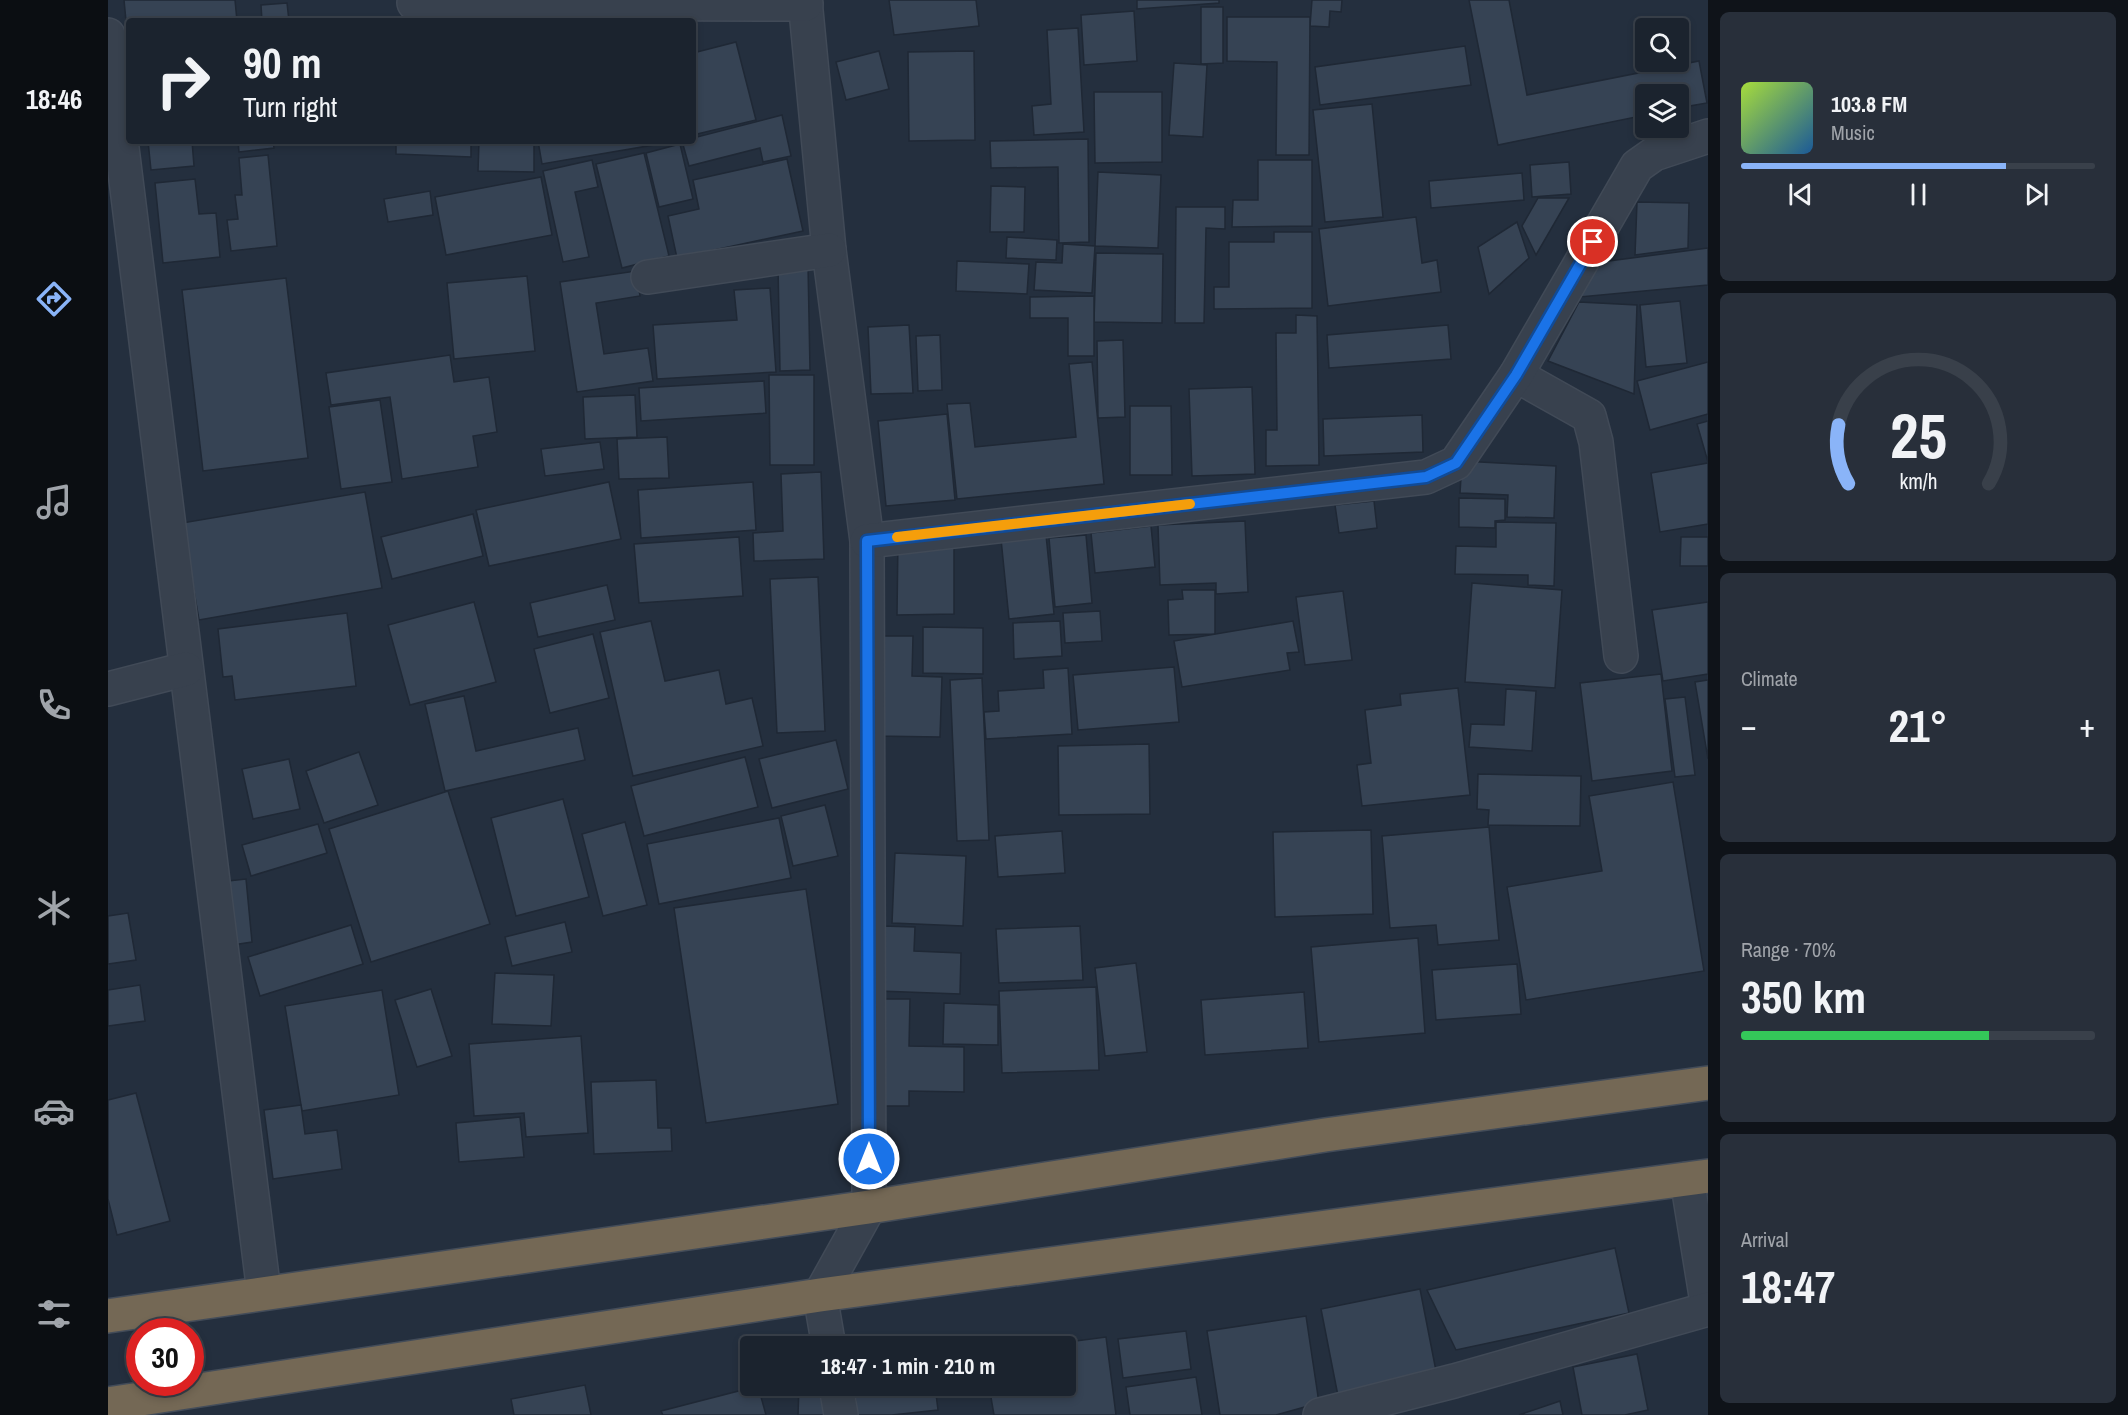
<!DOCTYPE html>
<meta charset="utf-8">
<style>
:root{--surface:#1b232e;--page:#282f3a;--text:#f1f3f6;--muted:#a0a4aa;--line:#39404a;--accent:#8ab4f8}
body{margin:0;font-family:"Archivo Narrow",sans-serif;background:var(--page);color:var(--text);height:100vh;display:flex;flex-direction:column;font-size:22px;white-space:nowrap}
*{box-sizing:border-box;margin:0}
p{font-size:20px;color:var(--muted)}
.icon{flex:none;width:33px;height:33px;fill:none;stroke:currentColor;stroke-width:2;stroke-linecap:round;stroke-linejoin:round}
.map{position:relative;flex:1;overflow:hidden}
.sheet{display:flex;flex-direction:column;gap:12px;padding:12px;background:#0f1319;width:420px}
.sheet>*{flex:none}
.banner{position:absolute;left:18px;top:18px;width:570px;height:126px;border-radius:6px;box-shadow:0 3px 9px #0003,0 0 0 2px var(--line);background:#1b232e;color:var(--text);overflow:hidden}
.controls{position:absolute;left:1527px;top:18px;display:grid;gap:12px}
.controls a{display:grid;place-items:center;width:54px;height:54px;border-radius:6px;background:var(--surface);box-shadow:0 3px 9px #0003,0 0 0 2px var(--line);font-size:30px}
.speed{position:absolute;left:18px;top:1318px;display:flex;gap:12px;font-size:30px;font-weight:700;text-align:center}
.speed>*{display:grid;place-content:center;width:78px;height:78px;border-radius:50%;background:var(--surface);box-shadow:0 3px 9px #0003,0 0 0 2px var(--line);line-height:1}
.speed .limit{border:9px solid #d22;background:#fff;color:#111}
.pin{position:absolute;display:grid;place-items:center;width:51px;height:51px;color:#fff;margin:-26px;border:3px solid #fff;border-radius:50%;box-shadow:0 2px 6px #0007}
.me{position:absolute;width:66px;margin:-33px;rotate:0deg;stroke-linejoin:round;filter:drop-shadow(0 0 4px #0008)}
.turn{display:flex;align-items:center;gap:21px;height:126px;padding:0 18px;font-size:27px}
.turn .icon{width:78px;height:78px;stroke-width:2.5}
.turn b{display:block;font-size:42px;line-height:51px}
.big{font-size:45px;font-weight:700;line-height:1.1}
.sheet .widget{flex:1;display:flex;flex-direction:column;justify-content:center;gap:9px;min-width:0;padding:0 21px;border-radius:9px;background:var(--page)}
.sheet .dial{align-items:center;gap:0}
.dial svg{height:156px;overflow:visible;fill:none;stroke:var(--line);stroke-width:7;stroke-linecap:round;text-anchor:middle}
.dial text{fill:var(--text);stroke:none}
.song{display:flex;align-items:center;gap:18px}
.cover{width:72px;height:72px;border-radius:9px;background:linear-gradient(135deg,hsl(80 70% 55%),hsl(210 70% 35%))}
.played{height:6px;border-radius:3px;background:linear-gradient(90deg,var(--accent) 75%,var(--line) 75%)}
.keys{display:flex;justify-content:space-around;direction:ltr}
.heat{display:flex;justify-content:space-between;align-items:center;font-size:33px;direction:ltr}
.charge{height:9px;border-radius:4px;background:linear-gradient(90deg,#34c759 70%,var(--line) 0)}
.trip{position:absolute;left:632px;top:1336px;width:336px;height:60px;border-radius:6px;background:var(--surface);box-shadow:0 3px 9px #0003,0 0 0 2px var(--line);font-weight:700;line-height:60px;text-align:center}
main{display:flex;flex:1;min-height:0}
.dock{display:flex;flex-direction:column;width:108px;justify-content:space-around;align-items:center;background:#0b0e12;color:var(--muted)}
.dock .icon{width:42px;height:42px}
.dock .selected{color:var(--accent)}
.dock b{font-size:27px;color:var(--text)}
.map>svg:first-child{display:block}
.building{fill:#364354;stroke:#1f2835;stroke-width:1.5}
.lines{fill:none;stroke-linecap:round;stroke-linejoin:round}
.street-casing{stroke:#414a57;stroke-width:36}
.highway-casing{stroke:#434c59;stroke-width:36}
.street{stroke:#38414e;stroke-width:33}
.highway{stroke:#746855;stroke-width:33}
.route-casing{stroke:#114b97;stroke-width:15}
.route{stroke:#1a73e8;stroke-width:10}
.slow{stroke:#f59e0b;stroke-width:10}
</style>
<main>
<nav class="dock">
<b>18:46</b>
<svg class="icon selected" aria-label="directions" viewBox="0 0 24 24"><path d="M12 3l9 9-9 9-9-9zM9 14v-3h6M13 9l2 2-2 2"/></svg>
<svg class="icon" aria-label="music" viewBox="0 0 24 24"><path d="M9 18V5l10-2v13"/><circle cx="6" cy="18" r="3"/><circle cx="16" cy="16" r="3"/></svg>
<svg class="icon" aria-label="phone" viewBox="0 0 24 24"><path d="M5 4h4l2 5-3 2q2 4 5 5l2-3 5 2v4C11 20 4 13 5 4z"/></svg>
<svg class="icon" aria-label="climate" viewBox="0 0 24 24"><path d="M12 3v18M4 7l16 10M4 17L20 7"/></svg>
<svg class="icon" aria-label="car" viewBox="0 0 24 24"><path d="M5 17H2v-5l4-1 3-4h7l3 4 3 1v5h-3M9 17h6M6 11h13"/><circle cx="7" cy="17" r="2"/><circle cx="17" cy="17" r="2"/></svg>
<svg class="icon" aria-label="filters" viewBox="0 0 24 24"><path d="M4 7h16M4 17h16"/><circle cx="9" cy="7" r="2"/><circle cx="15" cy="17" r="2"/></svg>
</nav>
<div class="map">
<svg width="1600" height="1415" viewBox="0 0 1600 1415">
<rect width="100%" height="100%" fill="#242f3e"/>
<g class="building">
<path d="M16,0H127L129,21H21V52Z"/>
<path d="M781,0H868L871,26L786,35Z"/>
<path d="M1029,0H1111V3L1029,9Z"/>
<path d="M1204,0H1234L1233,12L1222,11L1221,27L1202,26Z"/>
<path d="M1361,0H1401L1419,95L1591,61L1599,103L1570,108V94H1538V115L1390,145Z"/>
<path d="M179,3L181,21H154L153,5Z"/>
<path d="M1093,7H1115V63L1093,64Z"/>
<path d="M1026,11L1029,61L976,65L973,15Z"/>
<path d="M371,16L427,17V21H371Z"/>
<path d="M1119,17H1202L1201,155H1168L1169,62L1119,61Z"/>
<path d="M970,28L976,132L926,135L924,106L943,104L939,30Z"/>
<path d="M628,42L648,120L585,135V53Z"/>
<path d="M1357,46L1363,85L1212,105L1207,67Z"/>
<path d="M771,51L781,89L738,100L728,62Z"/>
<path d="M866,51L867,140L801,141L800,52Z"/>
<path d="M1066,63L1099,65L1095,137L1061,135Z"/>
<path d="M986,92H1054V162L987,163Z"/>
<path d="M1264,104L1275,217L1217,222L1205,110Z"/>
<path d="M674,115L683,156L655,162L652,148L581,166L574,141H585V138Z"/>
<path d="M980,139L981,242L951,243L950,167L883,168L882,141Z"/>
<path d="M40,141H84L86,166L43,170Z"/>
<path d="M130,141H165L166,148L131,152Z"/>
<path d="M288,141H363V157L288,154Z"/>
<path d="M371,141H426V172L370,171Z"/>
<path d="M430,141H551V144L434,164Z"/>
<path d="M572,144L585,199L551,207L538,153Z"/>
<path d="M536,153L561,256L514,268L488,164Z"/>
<path d="M160,155L169,246L123,251L119,220L130,219L127,195H134L131,158Z"/>
<path d="M679,159L695,231L569,258L560,216L591,209L585,180Z"/>
<path d="M484,160L490,187L467,192L481,257L455,262L435,171Z"/>
<path d="M1150,160H1204V226L1124,227L1125,200H1150Z"/>
<path d="M1461,162L1463,194L1424,197L1422,165Z"/>
<path d="M990,172L1053,175L1050,248L987,246Z"/>
<path d="M1414,173L1416,200L1323,208L1321,181Z"/>
<path d="M433,177L444,235L338,255L327,197Z"/>
<path d="M87,179L91,214L108,213L112,257L55,263L47,183Z"/>
<path d="M883,186L917,187L916,232H882Z"/>
<path d="M322,191L325,215L280,222L276,199Z"/>
<path d="M1430,198H1461L1428,255L1414,226Z"/>
<path d="M1529,202L1581,203L1580,248L1527,255Z"/>
<path d="M1068,207H1117V229L1098,228L1096,323H1067Z"/>
<path d="M1308,217L1314,263L1329,260L1333,292L1220,306L1211,229Z"/>
<path d="M1409,222L1421,258L1381,294L1370,247Z"/>
<path d="M1166,232H1204V308L1106,309V287H1121V242H1166Z"/>
<path d="M899,237L949,240L948,260L898,258Z"/>
<path d="M955,244L987,246L984,293L926,290L928,262L954,263Z"/>
<path d="M1600,248V285L1461,298L1478,264Z"/>
<path d="M988,253L1055,254L1054,323L986,322Z"/>
<path d="M849,261L921,264L919,294L848,291Z"/>
<path d="M700,265L702,370L672,371L670,266Z"/>
<path d="M528,271L532,296L488,303L496,354L540,348L545,381L469,392L452,282Z"/>
<path d="M419,276L427,351L346,359L339,283Z"/>
<path d="M178,278L200,458L95,471L74,290Z"/>
<path d="M662,288L668,372L549,379L545,325L629,320L626,290Z"/>
<path d="M986,296V356H960V318H922V297Z"/>
<path d="M1572,301L1579,363L1538,367L1532,305Z"/>
<path d="M1471,302L1529,305L1526,394L1440,361Z"/>
<path d="M1188,315L1209,316L1211,465L1158,466V430H1169L1168,333H1188Z"/>
<path d="M801,325L805,393L763,394L760,327Z"/>
<path d="M1340,325L1343,359L1221,368L1219,335Z"/>
<path d="M832,335L834,390L810,391L808,336Z"/>
<path d="M1015,340L1017,417L990,418L989,341Z"/>
<path d="M342,355L346,382L381,377L389,432L365,436L370,467L294,479L282,397L223,405L218,373Z"/>
<path d="M984,362L996,484L849,499L839,404L862,403L867,447L968,437L961,364Z"/>
<path d="M1600,362V414L1542,430L1529,381Z"/>
<path d="M661,375H706V465H662Z"/>
<path d="M656,381L658,413L533,421L531,388Z"/>
<path d="M1144,387L1147,474L1084,476L1081,389Z"/>
<path d="M527,395L529,437L477,439L475,397Z"/>
<path d="M272,400L284,482L233,489L221,407Z"/>
<path d="M1022,406H1063L1064,475H1022Z"/>
<path d="M839,414L847,500L778,506L770,421Z"/>
<path d="M1314,415L1315,452L1216,456L1215,419Z"/>
<path d="M1600,421V462L1589,424Z"/>
<path d="M559,437L561,478L511,479L509,439Z"/>
<path d="M492,442L496,469L437,476L433,449Z"/>
<path d="M1354,461L1448,466L1446,518L1399,517L1400,495L1352,493Z"/>
<path d="M1600,463V524L1552,532L1543,473Z"/>
<path d="M713,472L716,559L646,561L645,533L675,531L673,474Z"/>
<path d="M501,482L513,539L381,566L368,510Z"/>
<path d="M645,482L648,530L533,538L530,490Z"/>
<path d="M257,492L274,588L91,620L74,523Z"/>
<path d="M1351,498L1397,499V520L1387,521V528L1351,527Z"/>
<path d="M1266,501L1269,528L1231,533L1227,505Z"/>
<path d="M365,514L375,556L284,579L273,537Z"/>
<path d="M1137,521L1140,592L1108,594V583L1052,585L1050,525Z"/>
<path d="M1388,522L1448,523L1446,586L1420,585V575L1347,574L1348,546L1388,547Z"/>
<path d="M1043,526L1047,567L987,573L983,533Z"/>
<path d="M938,535L946,614L901,619L893,539Z"/>
<path d="M978,535L984,603L947,607L941,538Z"/>
<path d="M631,537L635,596L531,603L526,544Z"/>
<path d="M1573,537H1600V566H1572Z"/>
<path d="M846,538V614L789,615L790,539Z"/>
<path d="M710,577L717,731L669,733L662,579Z"/>
<path d="M1364,583L1454,590L1447,688L1357,682Z"/>
<path d="M499,585L507,620L430,637L422,603Z"/>
<path d="M1074,590H1107V634L1061,635L1060,600L1075,599Z"/>
<path d="M1235,591L1244,660L1197,665L1188,597Z"/>
<path d="M366,602L388,682L302,705L280,625Z"/>
<path d="M1600,602V674L1555,681L1544,610Z"/>
<path d="M992,611L994,641L957,643L955,613Z"/>
<path d="M239,613L248,686L127,700L124,676L115,677L110,629Z"/>
<path d="M543,621L557,681L611,670L618,704L644,698L655,746L525,776L492,632Z"/>
<path d="M952,621L954,656L906,659L905,623Z"/>
<path d="M1185,621L1191,652L1179,653L1182,670L1074,687L1066,641Z"/>
<path d="M815,627L875,628V674L815,673Z"/>
<path d="M485,634L501,698L442,713L426,649Z"/>
<path d="M768,636H805L804,676L834,677L832,737L766,736Z"/>
<path d="M1066,667L1071,722L970,730L965,675Z"/>
<path d="M960,668L964,734L878,739L876,712L891,711L890,691L936,688L935,670Z"/>
<path d="M1553,674L1564,771L1484,781L1472,683Z"/>
<path d="M874,678L881,840L849,841L842,680Z"/>
<path d="M1600,680V759L1587,682Z"/>
<path d="M1350,688L1362,795L1254,806L1249,765L1263,763L1257,710L1293,705L1292,694Z"/>
<path d="M1398,689L1428,691L1424,751L1361,747L1363,724L1396,725Z"/>
<path d="M356,696L368,751L470,728L477,760L337,791L317,704Z"/>
<path d="M1577,697L1587,775L1567,777L1557,699Z"/>
<path d="M728,740L740,789L664,808L651,759Z"/>
<path d="M1041,744L1042,814L951,815L950,746Z"/>
<path d="M251,752L270,805L216,823L198,771Z"/>
<path d="M637,757L650,807L536,836L523,786Z"/>
<path d="M181,759L192,809L145,819L134,769Z"/>
<path d="M1370,774L1473,776L1472,826L1380,825L1381,810L1369,809Z"/>
<path d="M1565,782L1596,971L1418,1000L1399,887L1494,871L1481,796Z"/>
<path d="M340,791L382,924L263,962L221,829Z"/>
<path d="M455,799L481,897L408,916L383,818Z"/>
<path d="M717,805L730,856L685,866L673,816Z"/>
<path d="M671,818L683,878L551,904L539,844Z"/>
<path d="M517,822L539,905L495,916L474,834Z"/>
<path d="M210,824L219,853L143,876L134,845Z"/>
<path d="M1381,827L1391,940L1330,945L1328,925L1282,928L1274,836Z"/>
<path d="M1263,830L1265,914L1167,917L1165,832Z"/>
<path d="M954,831L957,873L890,877L887,836Z"/>
<path d="M787,853L858,856L855,926L784,923Z"/>
<path d="M138,879L144,942L118,946L111,882Z"/>
<path d="M698,889L730,1104L598,1123L566,908Z"/>
<path d="M20,913L28,960L0,964V916Z"/>
<path d="M457,922L464,952L404,966L397,937Z"/>
<path d="M243,925L255,964L152,996L140,957Z"/>
<path d="M774,926L807,927L806,951L853,953L852,994L771,991Z"/>
<path d="M972,926L975,980L891,983L888,929Z"/>
<path d="M1310,938L1317,1033L1211,1042L1203,947Z"/>
<path d="M1028,963L1039,1052L997,1056L987,968Z"/>
<path d="M1409,964L1413,1014L1328,1020L1324,970Z"/>
<path d="M387,973L446,975L443,1026L384,1024Z"/>
<path d="M32,985L37,1021L0,1026V990Z"/>
<path d="M988,987L991,1070L894,1073L891,991Z"/>
<path d="M323,989L344,1056L309,1067L287,1000Z"/>
<path d="M274,990L291,1095L194,1111L177,1006Z"/>
<path d="M1196,992L1200,1048L1097,1055L1093,1000Z"/>
<path d="M772,999H802L801,1046L856,1047V1092L801,1091V1106H772Z"/>
<path d="M836,1003L890,1005V1045L835,1044Z"/>
<path d="M473,1036L480,1133L418,1137L416,1113L366,1116L361,1044Z"/>
<path d="M548,1080L550,1128H563L564,1151L486,1154L483,1082Z"/>
<path d="M28,1093L62,1221L9,1235L0,1199V1100Z"/>
<path d="M193,1105L197,1134L229,1130L234,1169L165,1179L156,1110Z"/>
<path d="M412,1117L416,1157L351,1162L348,1123Z"/>
<path d="M1507,1248L1521,1313L1348,1350L1319,1290Z"/>
<path d="M1312,1289L1329,1376L1231,1401L1213,1309Z"/>
<path d="M1198,1316L1211,1403L1168,1415H1112L1099,1331Z"/>
<path d="M1078,1331L1083,1369L1015,1378L1010,1339Z"/>
<path d="M998,1337L1008,1415H886L881,1386H957V1347H922Z"/>
<path d="M1529,1354L1540,1410L1517,1415H1474L1465,1367Z"/>
<path d="M1088,1377L1094,1415H1022L1018,1387Z"/>
<path d="M477,1385L483,1415H406L403,1399Z"/>
<path d="M650,1386L658,1415H555L553,1411Z"/>
<path d="M691,1386H724L723,1415H690Z"/>
<path d="M746,1386H827L830,1410L784,1415H749Z"/>
<path d="M1452,1401L1455,1415H1411Z"/>
</g>
<g class="lines">
<g class="street-casing">
<g id="street">
<path d="M697,0L721,250L759,541L761,1207L712,1295L721,1347"/>
<path d="M306,3L698,4"/>
<path d="M0,35L156,1293"/>
<path d="M540,277L721,250"/>
<path d="M1408,375L1481,416L1488,442L1513,656"/>
<path d="M759,541L1318,477L1348,463L1408,375L1529,166L1546,154L1600,136"/>
<path d="M0,689L78,669"/>
<path d="M1579,1179L1600,1308"/>
<path d="M728,1386L733,1415"/>
<path d="M1212,1415L1346,1381L1600,1309"/>
</g>
</g>
<g class="highway-casing">
<g id="highway">
<path d="M0,1316L761,1207L1217,1135L1600,1083"/>
<path d="M0,1404L712,1295L1600,1176"/>
</g>
</g>
<use href="#street" class="street"/>
<use href="#highway" class="highway"/>
</g>
<g class="lines">
<g class="route-casing">
<path id="route" d="M761,1159L759,541L1318,477L1348,463L1408,375L1485,242"/>
</g>
<use href="#route" class="route"/>
<path class="slow" d="M789,537L1082,504"/>
</g>
</svg>
<div class="controls">
<a><svg class="icon" aria-label="search" viewBox="0 0 24 24"><circle cx="10" cy="10" r="6"/><path d="M15 15l6 6"/></svg></a>
<a><svg class="icon" aria-label="layers" viewBox="0 0 24 24"><path d="M12 4l9 5-9 5-9-5zM3 14l9 5 9-5"/></svg></a>
</div>
<div class="speed"><div class="limit">30</div></div>
<div class="pin" style="left:1485px;top:242px;background:#d93025"><svg class="icon" aria-label="arrive" viewBox="0 0 24 24"><path d="M6 21V4h12l-3 4 3 4H6"/></svg></div>
<svg class="me" style="left:761px;top:1159px" viewBox="-20 -20 40 40"><circle r="17" fill="#1a73e8" stroke="#fff" stroke-width="3"/><path d="M0-11L8 9 0 5-8 9z" fill="#fff"/></svg>
<div class="trip">18:47 · 1 min · 210 m</div>
<div class="banner">
<div class="turn"><svg class="icon" aria-label="right" viewBox="0 0 24 24"><path d="M7 20v-9h11M14 6l5 5-5 5"/></svg><div><b>90 m</b>Turn right</div></div>
</div>
</div>
<section class="sheet">
<div class="widget">
<div class="song"><i class="cover"></i><div><b>103.8 FM</b><p>Music</p></div></div>
<div class="played"></div>
<div class="keys"><svg class="icon" aria-label="previous" viewBox="0 0 24 24"><path d="M18 5L8 12l10 7zM5 5v14"/></svg><svg class="icon" aria-label="pause" viewBox="0 0 24 24"><path d="M8 5v14M16 5v14"/></svg><svg class="icon" aria-label="next" viewBox="0 0 24 24"><path d="M6 5l10 7-10 7zM19 5v14"/></svg></div>
</div>
<div class="widget dial"><svg viewBox="0 0 100 80">
<path d="M14 69A42 42 0 1 1 86 69"/>
<path d="M14 69A42 42 0 0 1 9 39" stroke="#8ab4f8"/>
<text x="50" y="56" font-size="32" font-weight="700">25</text>
<text x="50" y="72" font-size="11">km/h</text>
</svg></div>
<div class="widget"><p>Climate</p>
<div class="heat"><a>−</a><b class="big">21°</b><a>+</a></div>
</div>
<div class="widget"><p>Range · 70%</p><b class="big">350 km</b><div class="charge"></div></div>
<div class="widget"><p>Arrival</p><b class="big">18:47</b></div>
</section>
</main>
